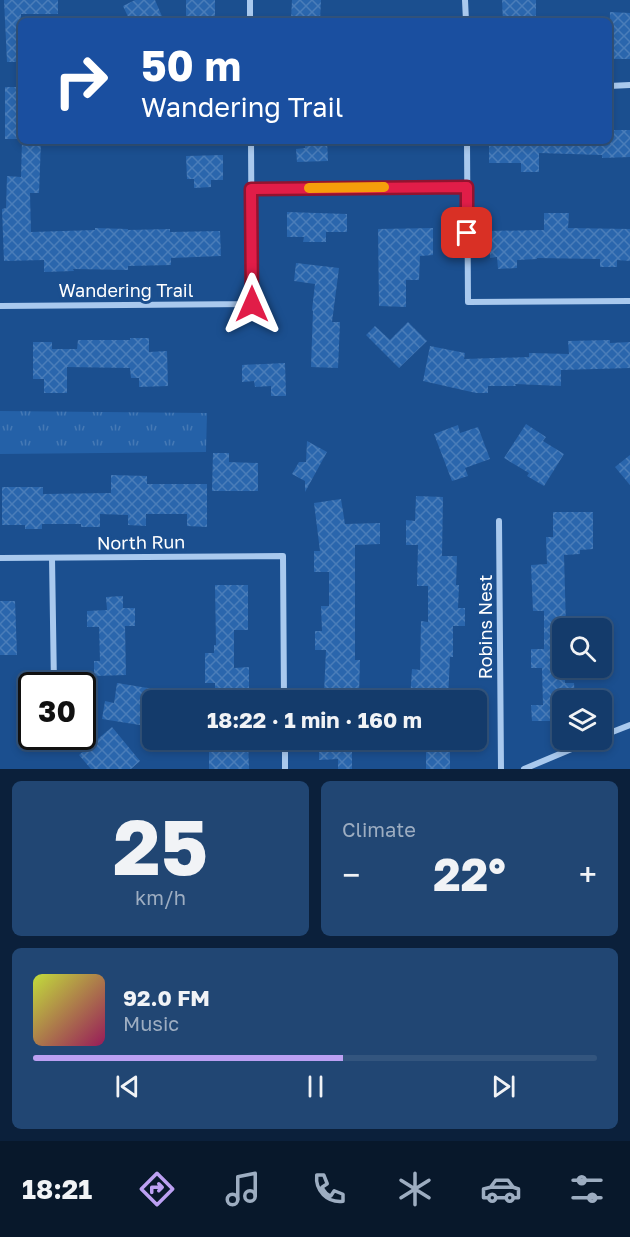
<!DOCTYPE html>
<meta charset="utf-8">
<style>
:root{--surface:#143b6b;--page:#214673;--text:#f1f3f6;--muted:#9dadc1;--line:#33557e;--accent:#bca0f2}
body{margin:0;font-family:"Golos Text",sans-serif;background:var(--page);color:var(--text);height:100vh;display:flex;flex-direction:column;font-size:22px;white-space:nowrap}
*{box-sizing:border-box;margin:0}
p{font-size:20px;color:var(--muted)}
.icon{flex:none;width:33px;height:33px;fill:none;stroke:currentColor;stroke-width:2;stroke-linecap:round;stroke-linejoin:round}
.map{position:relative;height:769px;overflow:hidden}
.details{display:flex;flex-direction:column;gap:12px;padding:12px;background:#0b203b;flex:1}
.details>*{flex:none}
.top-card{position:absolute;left:18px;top:18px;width:594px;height:126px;border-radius:9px;box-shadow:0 3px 9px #0003,0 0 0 2px var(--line);background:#1a4fa0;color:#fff;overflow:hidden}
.fabs{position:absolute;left:552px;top:618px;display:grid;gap:12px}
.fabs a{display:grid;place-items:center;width:60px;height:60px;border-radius:9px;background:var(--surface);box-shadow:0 3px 9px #0003,0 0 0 2px var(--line);font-size:30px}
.speed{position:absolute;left:18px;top:672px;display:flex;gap:12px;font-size:30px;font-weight:700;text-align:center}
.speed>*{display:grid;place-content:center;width:78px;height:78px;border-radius:50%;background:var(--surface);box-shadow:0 3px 9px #0003,0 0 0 2px var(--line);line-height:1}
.speed .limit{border:3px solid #111;border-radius:9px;background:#fff;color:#111}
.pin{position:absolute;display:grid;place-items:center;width:51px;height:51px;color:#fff;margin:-26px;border-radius:12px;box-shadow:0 3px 9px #0006}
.me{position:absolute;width:66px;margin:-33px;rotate:0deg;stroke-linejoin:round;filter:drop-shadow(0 0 4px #0008)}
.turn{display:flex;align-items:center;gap:21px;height:126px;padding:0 24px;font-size:27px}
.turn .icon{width:78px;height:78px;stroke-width:2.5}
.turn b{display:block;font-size:42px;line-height:51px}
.big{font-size:45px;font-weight:700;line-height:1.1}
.details .widget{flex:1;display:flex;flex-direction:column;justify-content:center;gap:9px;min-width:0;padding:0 21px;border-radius:9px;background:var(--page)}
.details .dial{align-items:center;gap:0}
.dial b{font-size:78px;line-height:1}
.song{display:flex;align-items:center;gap:18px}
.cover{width:72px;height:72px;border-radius:9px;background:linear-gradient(135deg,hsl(70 70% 55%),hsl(330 70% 35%))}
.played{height:6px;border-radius:3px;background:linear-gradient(90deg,var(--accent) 55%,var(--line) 55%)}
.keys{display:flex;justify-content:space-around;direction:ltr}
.heat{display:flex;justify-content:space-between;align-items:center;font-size:33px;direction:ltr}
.details .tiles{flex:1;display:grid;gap:12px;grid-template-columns:1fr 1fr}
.widget:last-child{grid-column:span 2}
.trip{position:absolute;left:142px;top:690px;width:345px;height:60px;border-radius:9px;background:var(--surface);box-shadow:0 3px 9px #0003,0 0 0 2px var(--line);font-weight:700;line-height:60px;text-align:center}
.dock{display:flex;height:96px;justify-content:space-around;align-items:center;background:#08182b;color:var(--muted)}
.dock .icon{width:42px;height:42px}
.dock .selected{color:var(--accent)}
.dock b{font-size:27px;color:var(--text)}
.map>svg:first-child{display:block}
.grass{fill:url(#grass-tufts)}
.building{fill:url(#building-cross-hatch)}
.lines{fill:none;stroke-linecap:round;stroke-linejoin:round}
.minor{stroke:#a9c9ee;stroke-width:6}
.route-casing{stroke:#92132f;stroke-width:15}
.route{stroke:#e11d48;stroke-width:10}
.slow{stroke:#f59e0b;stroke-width:10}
.labels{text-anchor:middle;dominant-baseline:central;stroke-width:6;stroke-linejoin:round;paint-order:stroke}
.street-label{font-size:18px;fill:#fff;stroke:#1b4f8f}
</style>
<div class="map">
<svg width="630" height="769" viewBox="0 0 630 769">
<defs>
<pattern id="grass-tufts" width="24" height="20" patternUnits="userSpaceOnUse" patternTransform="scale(1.5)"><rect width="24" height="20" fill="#2461a8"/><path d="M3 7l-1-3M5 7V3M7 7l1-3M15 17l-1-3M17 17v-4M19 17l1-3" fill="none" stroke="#4579b5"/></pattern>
<pattern id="building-cross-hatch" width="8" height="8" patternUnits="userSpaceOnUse" patternTransform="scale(1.5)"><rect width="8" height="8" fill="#2a66ad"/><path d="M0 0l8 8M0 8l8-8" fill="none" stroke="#4a7db9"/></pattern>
</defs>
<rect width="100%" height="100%" fill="#1b4f8f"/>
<path class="grass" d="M0,411L207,413L206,452L0,454Z"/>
<g class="building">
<path d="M4,0H58V14H21V62H7Z"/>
<path d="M135,0H155L164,21H130L123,6Z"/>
<rect x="186" y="0" width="29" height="21"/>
<path d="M292,0H321L320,21L291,20Z"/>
<path d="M502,0H536V21H503Z"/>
<path d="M610,12L630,13V59H609Z"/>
<rect x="5" y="87" width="16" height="52"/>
<path d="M609,130H630V157L602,158V155L539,153V172H521V163H489V141H609Z"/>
<path d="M22,141H41L39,193H30L31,232L95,230V228L128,229V230L170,229V232L220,231L221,256L171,258V265L128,266V270L73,269L74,271L44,272V260L4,261L2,209L6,208L7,176L21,177Z"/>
<path d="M305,141H327L328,161L297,162L296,149L305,148Z"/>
<path d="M223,155V180H211V187L194,188V179H187L186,156Z"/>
<path d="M287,212L347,214V232H326V242H303L304,237H287Z"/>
<path d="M544,213H569L568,228L630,229V261L617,260V267H600V259L537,258V259L517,260V268L498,269L497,257L490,258L489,231L544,230Z"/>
<path d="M433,228V255L420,256L419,280H406V307L379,306L378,229Z"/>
<path d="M296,263L339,268L332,322H340L338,368L311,367L313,311L312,310L315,284L294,281Z"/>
<path d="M408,322L427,341L399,368L366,335L375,326L390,340Z"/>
<path d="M130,338H149V352L167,351L168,386L139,387V378H131L130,368L67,367V393H44V379H33V342H52V349H77L78,340H130Z"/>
<path d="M610,340V343L630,342V368L561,370V386L515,384L516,386H488V393H476L423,381L430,346L465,353L464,359L529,357V353L569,354L568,341Z"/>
<path d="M285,363L286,396H271V386L255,387L254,381L242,382V365Z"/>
<path d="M526,424L546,437L543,441L564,454L544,486L527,476L529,473L504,458Z"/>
<path d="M458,425L460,433L478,427L490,459L465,468L468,476L452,481L434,434Z"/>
<path d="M307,441L327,452L305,492V481L292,474L299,462H306Z"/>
<path d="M213,453H229V462L258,463V491H212Z"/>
<path d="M630,455V485L615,467Z"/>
<path d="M111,475L147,476V484H207V527L187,526V514H146V526L128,525V515L100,514V527H81V524H42V529H25V525H2V487H43V494L111,493Z"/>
<path d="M416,496L443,497L442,556H457L456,585H459L458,608H465V626H453V657H450L448,700H410L412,669L420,670L421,621L428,622V586H417L418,545H406V520L415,521Z"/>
<path d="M341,499L345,524L380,523V544L355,545V660H360L359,694L324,693L326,650H315V631H322L321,606H329V572H314V551H320L314,503Z"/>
<path d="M553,512H593V549L580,550V554L564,555L566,628H562V668H565V683H574L575,700H562V721H532L531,705H543L542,668H531V649H544V611H533L531,565L547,564L546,537H553Z"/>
<path d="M215,585H248V630H234V668L249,667V700H215V683H205V653H214V645H216Z"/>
<path d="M123,596V608H135V626H125L126,675L94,676V661H100L99,627H87V611L107,610L106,597Z"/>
<path d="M0,601H15L17,655H0Z"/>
<path d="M117,683L154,689L151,710H149L146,726L102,719L105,701L114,703Z"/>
<path d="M112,727L140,761L131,769H91L79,755Z"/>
<path d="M216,740H248L249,769H209V750H217Z"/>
<path d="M336,740H352V769H338V759L319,760V741H336Z"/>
<rect x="426" y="740" width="24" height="29"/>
</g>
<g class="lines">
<g class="minor">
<path d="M250,0V21"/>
<path d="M465,0L466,21"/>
<path d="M609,86L630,85"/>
<path d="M467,141L468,302L630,301"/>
<path d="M251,189L467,187"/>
<path d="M0,306L252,304L251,141"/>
<path d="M499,521L501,769"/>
<path d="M0,558L283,556L284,700"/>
<path d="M52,558L54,686"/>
<path d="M602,736L630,725"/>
<path d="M285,740V769"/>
<path d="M524,769L593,740"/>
</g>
</g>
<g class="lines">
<g class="route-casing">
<path id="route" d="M252,304L251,189L467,187V233"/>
</g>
<use href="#route" class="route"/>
<path class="slow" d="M309,188L384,187"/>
</g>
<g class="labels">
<g class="street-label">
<text x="126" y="290">Wandering Trail</text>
<text transform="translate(141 542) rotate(-1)">North Run</text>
<text transform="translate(485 627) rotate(-90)">Robins Nest</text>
</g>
</g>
</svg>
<div class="fabs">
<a><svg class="icon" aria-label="search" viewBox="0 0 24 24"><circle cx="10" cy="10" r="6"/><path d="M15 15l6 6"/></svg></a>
<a><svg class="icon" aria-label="layers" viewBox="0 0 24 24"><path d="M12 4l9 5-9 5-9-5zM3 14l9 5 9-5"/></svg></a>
</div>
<div class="speed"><div class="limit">30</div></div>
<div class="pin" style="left:467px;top:233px;background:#d93025"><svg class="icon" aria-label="arrive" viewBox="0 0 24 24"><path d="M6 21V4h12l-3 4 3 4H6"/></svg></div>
<svg class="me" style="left:252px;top:304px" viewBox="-20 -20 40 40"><path d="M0-17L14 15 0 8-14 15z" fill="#e11d48" stroke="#fff" stroke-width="4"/></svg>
<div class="trip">18:22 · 1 min · 160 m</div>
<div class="top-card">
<div class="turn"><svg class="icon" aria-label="right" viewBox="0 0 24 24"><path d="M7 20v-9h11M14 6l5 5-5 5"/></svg><div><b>50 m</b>Wandering Trail</div></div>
</div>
</div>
<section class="details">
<div class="tiles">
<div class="widget dial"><b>25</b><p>km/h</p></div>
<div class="widget"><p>Climate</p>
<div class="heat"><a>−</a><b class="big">22°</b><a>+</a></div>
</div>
<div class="widget">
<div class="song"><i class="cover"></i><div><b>92.0 FM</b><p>Music</p></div></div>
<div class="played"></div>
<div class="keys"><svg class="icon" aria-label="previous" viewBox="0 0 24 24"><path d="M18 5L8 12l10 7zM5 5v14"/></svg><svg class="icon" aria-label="pause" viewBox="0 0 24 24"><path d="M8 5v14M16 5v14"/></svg><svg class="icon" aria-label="next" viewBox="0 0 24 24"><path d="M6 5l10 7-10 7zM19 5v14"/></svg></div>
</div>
</div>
</section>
<nav class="dock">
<b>18:21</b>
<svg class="icon selected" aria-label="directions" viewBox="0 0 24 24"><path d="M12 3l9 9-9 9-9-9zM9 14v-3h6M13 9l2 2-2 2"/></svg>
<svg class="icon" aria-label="music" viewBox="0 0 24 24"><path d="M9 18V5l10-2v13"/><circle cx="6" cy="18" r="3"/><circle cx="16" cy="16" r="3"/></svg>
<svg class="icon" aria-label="phone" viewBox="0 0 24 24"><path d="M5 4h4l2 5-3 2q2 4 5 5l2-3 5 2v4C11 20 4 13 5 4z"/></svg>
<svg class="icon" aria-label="climate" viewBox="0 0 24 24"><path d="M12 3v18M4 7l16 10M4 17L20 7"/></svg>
<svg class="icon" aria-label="car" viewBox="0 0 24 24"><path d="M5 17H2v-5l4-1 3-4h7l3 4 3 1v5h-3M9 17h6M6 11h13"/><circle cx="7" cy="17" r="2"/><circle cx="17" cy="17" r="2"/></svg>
<svg class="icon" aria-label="filters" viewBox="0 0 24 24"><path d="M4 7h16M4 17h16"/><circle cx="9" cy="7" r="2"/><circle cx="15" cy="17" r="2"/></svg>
</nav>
